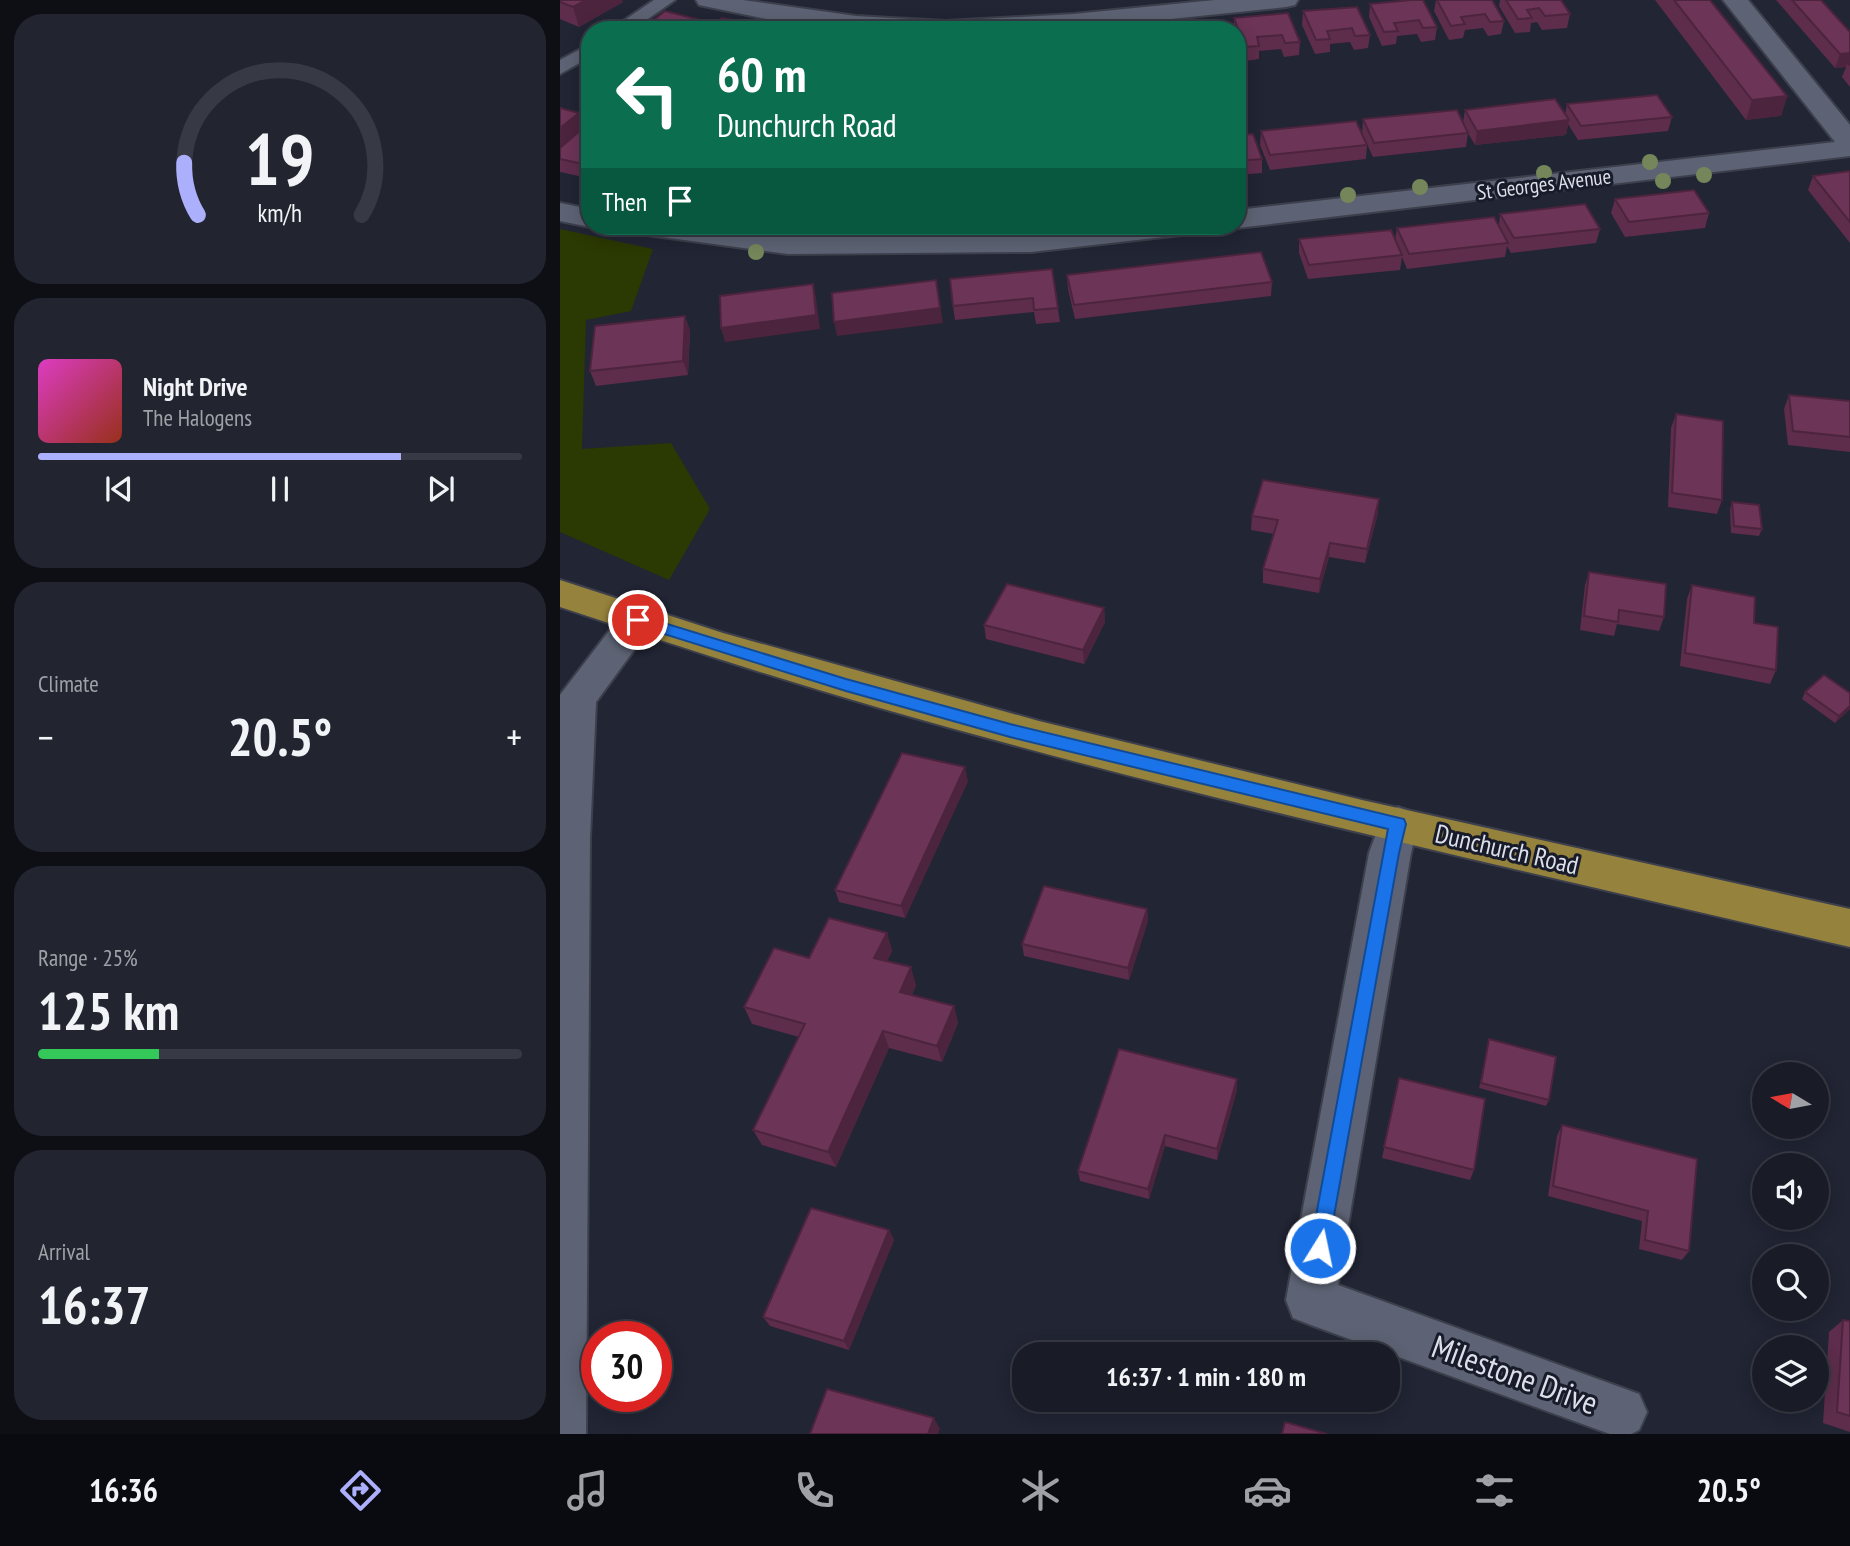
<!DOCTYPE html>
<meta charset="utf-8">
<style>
:root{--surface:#191c27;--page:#22252f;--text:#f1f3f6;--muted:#9fa1a7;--line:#373a44;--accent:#acaffb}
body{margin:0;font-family:"PT Sans Narrow",sans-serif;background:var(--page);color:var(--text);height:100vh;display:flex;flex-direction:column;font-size:26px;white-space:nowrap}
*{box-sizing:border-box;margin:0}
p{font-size:23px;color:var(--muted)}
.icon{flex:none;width:38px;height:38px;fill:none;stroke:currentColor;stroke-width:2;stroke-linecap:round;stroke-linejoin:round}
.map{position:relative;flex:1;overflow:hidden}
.drawer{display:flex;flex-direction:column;gap:14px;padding:14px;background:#0e0f15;width:560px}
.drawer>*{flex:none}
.banner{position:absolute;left:21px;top:21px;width:665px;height:214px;border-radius:28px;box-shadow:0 4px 18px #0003,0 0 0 2px var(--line);background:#0b6e4f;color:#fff;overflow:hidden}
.needle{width:46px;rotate:280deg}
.buttons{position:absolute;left:1192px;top:1062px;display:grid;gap:14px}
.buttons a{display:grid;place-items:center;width:77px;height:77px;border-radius:50%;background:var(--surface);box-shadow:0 4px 18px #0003,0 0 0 2px var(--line);font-size:35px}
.speed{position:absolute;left:21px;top:1321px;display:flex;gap:14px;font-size:35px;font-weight:700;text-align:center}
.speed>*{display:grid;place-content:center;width:91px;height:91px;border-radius:50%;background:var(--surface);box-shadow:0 4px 18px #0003,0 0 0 2px var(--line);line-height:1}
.speed .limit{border:10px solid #d22;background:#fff;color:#111}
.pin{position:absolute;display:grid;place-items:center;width:60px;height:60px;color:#fff;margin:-30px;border:4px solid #fff;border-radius:50%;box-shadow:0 2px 7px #0007}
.me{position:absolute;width:77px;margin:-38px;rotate:10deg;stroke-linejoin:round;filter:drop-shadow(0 0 5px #0008)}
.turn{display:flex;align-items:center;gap:24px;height:147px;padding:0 21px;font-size:32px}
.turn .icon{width:91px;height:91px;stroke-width:2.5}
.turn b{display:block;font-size:49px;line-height:60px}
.then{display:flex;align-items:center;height:66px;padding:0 21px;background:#0003;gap:14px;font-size:26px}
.big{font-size:52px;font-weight:700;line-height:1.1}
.drawer .widget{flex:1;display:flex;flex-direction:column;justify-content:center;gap:10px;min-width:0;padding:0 24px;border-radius:28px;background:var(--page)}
.drawer .dial{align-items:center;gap:0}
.dial svg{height:182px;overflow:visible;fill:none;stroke:var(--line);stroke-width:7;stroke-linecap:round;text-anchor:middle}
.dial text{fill:var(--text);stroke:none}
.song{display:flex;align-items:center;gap:21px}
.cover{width:84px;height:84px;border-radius:10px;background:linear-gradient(135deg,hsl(310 70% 55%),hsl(10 70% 35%))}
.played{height:7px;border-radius:4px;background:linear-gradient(90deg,var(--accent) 75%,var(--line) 75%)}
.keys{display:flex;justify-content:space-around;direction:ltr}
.heat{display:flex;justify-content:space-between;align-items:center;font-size:38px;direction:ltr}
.charge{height:10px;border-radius:5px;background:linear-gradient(90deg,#34c759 25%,var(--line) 0)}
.trip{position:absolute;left:452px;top:1342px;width:388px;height:70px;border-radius:28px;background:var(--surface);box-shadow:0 4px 18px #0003,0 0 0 2px var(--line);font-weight:700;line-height:70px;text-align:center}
.dock{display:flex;height:112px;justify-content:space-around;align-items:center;background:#0a0b10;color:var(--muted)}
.dock .icon{width:49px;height:49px}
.dock .active{color:var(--accent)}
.dock b{font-size:32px;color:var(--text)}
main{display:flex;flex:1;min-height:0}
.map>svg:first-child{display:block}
.green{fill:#2b3902}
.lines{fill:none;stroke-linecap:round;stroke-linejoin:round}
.service-casing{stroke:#3d404c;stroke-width:4}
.minor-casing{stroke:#3d404c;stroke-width:4}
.trunk-casing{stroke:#3d404c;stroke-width:4}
.service{fill:#5d6374;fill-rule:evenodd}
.minor{fill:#5d6374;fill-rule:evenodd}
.trunk{fill:#95823c;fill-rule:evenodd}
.tree{fill:#74865a}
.wall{fill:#5d2d4b}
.shaded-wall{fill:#4c243d}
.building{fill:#6c3457;stroke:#4c243d;stroke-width:2}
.route{fill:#1a73e8;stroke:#114b97;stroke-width:2}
.labels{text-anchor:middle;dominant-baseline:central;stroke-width:6;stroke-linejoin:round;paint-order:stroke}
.far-street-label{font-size:21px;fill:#dcdfe9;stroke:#181c2a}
.street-label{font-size:26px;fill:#dcdfe9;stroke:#181c2a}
.near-street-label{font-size:32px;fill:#dcdfe9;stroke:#181c2a}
</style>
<main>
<section class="drawer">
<div class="widget dial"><svg viewBox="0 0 100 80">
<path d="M14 69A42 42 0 1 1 86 69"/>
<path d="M14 69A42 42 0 0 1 8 46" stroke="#acaffb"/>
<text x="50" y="56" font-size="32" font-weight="700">19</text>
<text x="50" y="72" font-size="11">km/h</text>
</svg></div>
<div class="widget">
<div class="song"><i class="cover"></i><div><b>Night Drive</b><p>The Halogens</p></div></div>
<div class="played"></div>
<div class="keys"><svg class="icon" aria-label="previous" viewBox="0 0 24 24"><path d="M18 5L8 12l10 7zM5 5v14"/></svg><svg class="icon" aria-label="pause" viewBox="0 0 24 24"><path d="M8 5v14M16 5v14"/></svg><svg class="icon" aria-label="next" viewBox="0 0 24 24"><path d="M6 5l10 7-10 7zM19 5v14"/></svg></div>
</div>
<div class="widget"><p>Climate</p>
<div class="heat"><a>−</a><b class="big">20.5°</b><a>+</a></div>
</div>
<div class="widget"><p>Range · 25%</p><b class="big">125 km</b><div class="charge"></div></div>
<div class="widget"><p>Arrival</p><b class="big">16:37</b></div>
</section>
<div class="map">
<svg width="1290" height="1434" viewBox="0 0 1290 1434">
<rect width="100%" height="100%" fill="#212534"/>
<path class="green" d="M0,229L93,249L71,311L26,320L22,449L111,443L150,509L109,580L0,532Z"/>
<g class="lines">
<g class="service-casing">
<g id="service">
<path d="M94,0H115L72,30H50Z"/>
<path d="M30,44V57L0,74V60Z"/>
</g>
</g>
<g class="minor-casing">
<g id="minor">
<path d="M136,0H183L296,16L386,21L514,14L655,0H738L735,5L726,7L505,30H281L207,19L139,5Z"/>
<path d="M1163,0H1188L1290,125V156L677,228L669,226H677V210L1275,142Z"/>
<path d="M0,203L30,209V226H33L30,227L0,221Z"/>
<path d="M73,226H150L228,236L471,234L546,226H635L631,232L621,235L471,252L228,254L87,235L77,232Z"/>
<path d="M78,606L91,610L96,620L36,702L30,838L26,1434H0V695L65,610Z"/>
<path d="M838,807L852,812L858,824L851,853L778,1285L1079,1394L1087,1412L1079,1430L1071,1434H1050L751,1325L733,1318L726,1300L809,853L824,812Z"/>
</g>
</g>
<g class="trunk-casing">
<path id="trunk" d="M0,580L163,633L479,721L802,800L1290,909V947C966,871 640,800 320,708C212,677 106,642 0,607Z"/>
</g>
<use href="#service" class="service"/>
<use href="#minor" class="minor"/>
<use href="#trunk" class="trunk"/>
</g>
<g class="tree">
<circle cx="1090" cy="162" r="8"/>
<circle cx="984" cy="173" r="8"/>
<circle cx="1144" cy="175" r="8"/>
<circle cx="1103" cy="181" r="8"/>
<circle cx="860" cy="187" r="8"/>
<circle cx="788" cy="195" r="8"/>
<circle cx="196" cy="252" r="8"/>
</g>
<g class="wall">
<path d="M0,0L63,2L19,27L0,19Z"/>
<path d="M876,0H932L944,21L941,34L928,36L923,28L905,30L903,38L889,40L874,11Z"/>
<path d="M940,0H1001L1010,14L1007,28L982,30L977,22L971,23L970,32L955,33L939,6Z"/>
<path d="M1095,0H1150L1227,96L1221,116L1186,120Z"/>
<path d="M1216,0H1261L1290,32V87L1282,77L1286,67L1275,68Z"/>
<path d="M810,4L877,27L875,40L861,42L857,34L837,36L836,44L822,46L809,17Z"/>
<path d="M743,11L810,35L808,48L794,50L790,42L770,44V52L755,54L742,25Z"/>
<path d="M674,18L740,42L739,55L724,57L721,49L699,51V59L685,61L677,41V30H674Z"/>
<path d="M1007,104L1112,117L1108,131L1018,140L1008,124L1006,135L915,145L908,133L906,147L813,157L802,134L803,119L903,122L905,110L1005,115Z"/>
<path d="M30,122L28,178L0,172V148Z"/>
<path d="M701,131L807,145L806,159L710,170L700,145Z"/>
<path d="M677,135L702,159V173L677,175Z"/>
<path d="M1290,171V243L1248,190L1253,176Z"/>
<path d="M1055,199L1149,213L1145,228L1065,237L1051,213Z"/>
<path d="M940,214L1040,229L1036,243L951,253L947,246L945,257L847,269L842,257L840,270L748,279L739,253V239L835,240L837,228L939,225Z"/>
<path d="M492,269L500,322L476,324L474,312L395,320L393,306Z"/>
<path d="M507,275L712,282L711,296L515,319L508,289Z"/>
<path d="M125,316L130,331L128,375L36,386L30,371Z"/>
<path d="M1229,395L1290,401V452L1228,445L1224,409Z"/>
<path d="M1116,414L1162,500L1157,514L1108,507L1111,428Z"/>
<path d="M1172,502L1202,529L1199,536L1171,533L1170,509Z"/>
<path d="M818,513L805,563L769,557L759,593L703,583V569L714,534L691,530L692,516Z"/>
<path d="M1029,572L1104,617L1099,631L1057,624L1054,636L1020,630L1025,585Z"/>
<path d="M1132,585L1194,623L1216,670L1210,684L1120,666L1127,599Z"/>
<path d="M544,608L545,622L524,664L426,639L424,625Z"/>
<path d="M1245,692L1290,709L1275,723L1242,699Z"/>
<path d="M408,781L345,918L279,902L275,890Z"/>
<path d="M587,909L588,921L569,980L464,956L462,944Z"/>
<path d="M327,933L332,951L327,961L356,985L352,995L394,1006L398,1023L382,1062L329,1048L276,1167L202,1145L193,1130L239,1037L192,1024L184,1007L249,958Z"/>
<path d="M929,1039L989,1100L986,1106L919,1088Z"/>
<path d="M839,1078L914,1170L910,1180L822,1158Z"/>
<path d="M677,1079V1090L657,1160L605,1146L589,1199L520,1181L518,1171Z"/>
<path d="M1002,1125L1129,1251L1122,1260L1079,1249L1082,1221L988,1196L997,1136Z"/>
<path d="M329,1230L334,1240L289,1350L210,1326L203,1317Z"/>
<path d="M1283,1320L1290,1321V1432L1263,1423L1269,1332Z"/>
</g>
<g class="shaded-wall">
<path d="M26,0H62L63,2L19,27L13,7Z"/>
<path d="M144,21L146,28L144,30H133Z"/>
<path d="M1290,53V66L1287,64L1286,67L1275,68L1280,54Z"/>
<path d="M1227,96L1221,116L1186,120L1192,100Z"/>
<path d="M19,113L24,127L0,147V128Z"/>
<path d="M1009,120L1006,135L915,145L917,131Z"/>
<path d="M30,158V177L28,178L23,164Z"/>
<path d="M376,280L383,323L277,336L274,322Z"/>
<path d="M253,284L256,298L260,329L165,342L161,328Z"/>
<path d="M125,316L130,331L128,375L123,361Z"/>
<path d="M819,499L818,513L805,563L807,549Z"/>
<path d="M770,543L769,557L759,593L760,579Z"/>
<path d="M544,608L545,622L524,664L523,650Z"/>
<path d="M1290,706V709L1275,723L1279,716Z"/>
<path d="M405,767L408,781L345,918L341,906Z"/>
<path d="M587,909L588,921L569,980L568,968Z"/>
<path d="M327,933L332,951L320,975L314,958Z"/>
<path d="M351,967L356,985L346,1008L340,992Z"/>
<path d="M394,1006L398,1023L382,1062L377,1046Z"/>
<path d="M323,1031L329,1048L276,1167L268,1152Z"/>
<path d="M677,1079V1090L657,1160V1149Z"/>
<path d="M605,1135V1146L589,1199L588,1189Z"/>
<path d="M329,1230L334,1240L289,1350L284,1341Z"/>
<path d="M374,1418L380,1429L378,1434H368Z"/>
</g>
<g class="building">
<path d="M0,0H26L13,7L0,2Z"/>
<path d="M851,0H863L877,27L863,28L859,20L834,23L838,31L824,32L810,4Z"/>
<path d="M877,0H932L944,21L930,22L925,14L901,17L905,24L891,26Z"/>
<path d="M946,0H1001L1010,14L985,16L979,8L967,10L972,18L958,19Z"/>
<path d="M1114,0H1150L1227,96L1192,100Z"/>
<path d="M1232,0H1261L1290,32V53L1280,54Z"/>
<path d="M797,7L810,35L795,36L792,28L767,31L770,39L756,40L743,11Z"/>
<path d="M105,11L144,21L133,30H81Z"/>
<path d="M728,13L740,42L725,43L722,35L697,37L699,46L685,47L674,18Z"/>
<path d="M162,18L207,27L204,30H149Z"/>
<path d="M663,21L666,30H610L608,25Z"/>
<path d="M1097,95L1112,117L1021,126L1007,104Z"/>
<path d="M995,99L1009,120L917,131L905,110Z"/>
<path d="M0,108L19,113L0,128Z"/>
<path d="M897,110L908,133L814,143L803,119Z"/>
<path d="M796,121L807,145L710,155L701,131Z"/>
<path d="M30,122V158L23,164L0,159V148Z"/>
<path d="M693,134L702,159L677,161V135Z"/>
<path d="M1290,171V222L1253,176Z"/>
<path d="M1134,190L1149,213L1069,222L1055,199Z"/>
<path d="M1025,204L1040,229L954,238L940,214Z"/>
<path d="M934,217L948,243L849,254L837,228Z"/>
<path d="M831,230L842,255L749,265L739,239Z"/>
<path d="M701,252L712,282L514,305L507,275Z"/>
<path d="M492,269L498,308L474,310L473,298L393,306L390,279Z"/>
<path d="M376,280L380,308L274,322L272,293Z"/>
<path d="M253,284L256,315L161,328L160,296Z"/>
<path d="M125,316L123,361L30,371L35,326Z"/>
<path d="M1229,395L1290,401V437L1233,431Z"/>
<path d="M1116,414L1163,421L1162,500L1112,493Z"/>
<path d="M703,480L819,499L807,549L770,543L760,579L703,569L718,520L692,516Z"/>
<path d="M1172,502L1199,505L1202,529L1174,526Z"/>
<path d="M1029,572L1106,584L1104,617L1059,610L1058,622L1024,616Z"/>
<path d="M447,584L544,608L523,650L424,625Z"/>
<path d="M1132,585L1195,597L1194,623L1218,627L1216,670L1125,653Z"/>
<path d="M1264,675L1290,693V706L1279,716L1245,692Z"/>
<path d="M342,753L405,767L341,906L275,890Z"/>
<path d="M484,886L587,909L568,968L462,944Z"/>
<path d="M269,918L327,933L314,958L351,967L340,992L394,1006L377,1046L323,1031L268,1152L193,1130L245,1024L184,1007L214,948L249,958Z"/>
<path d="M929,1039L996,1057L989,1100L921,1083Z"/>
<path d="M559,1049L677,1079L657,1149L605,1135L588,1189L518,1171Z"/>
<path d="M839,1078L925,1099L914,1170L824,1147Z"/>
<path d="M1002,1125L1137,1159L1129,1251L1085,1240L1088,1211L993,1186Z"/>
<path d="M251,1208L329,1230L284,1341L203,1317Z"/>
<path d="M1283,1320L1290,1321V1416L1277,1412Z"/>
<path d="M267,1389L374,1418L368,1434H250Z"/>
<path d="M725,1422L767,1434H722Z"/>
</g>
<path class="route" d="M78,615L286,679L450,724L844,819L846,824L839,853L767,1255L760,1258L753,1255L750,1248L828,829L450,737L286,691L72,624L70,620L72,616Z"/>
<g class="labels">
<g class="far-street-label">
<text transform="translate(984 184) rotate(-7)">St Georges Avenue</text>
</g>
<g class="street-label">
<text transform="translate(947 849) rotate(13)">Dunchurch Road</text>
</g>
<g class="near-street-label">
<text transform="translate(955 1374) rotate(20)">Milestone Drive</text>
</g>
</g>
</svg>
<div class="buttons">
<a><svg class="needle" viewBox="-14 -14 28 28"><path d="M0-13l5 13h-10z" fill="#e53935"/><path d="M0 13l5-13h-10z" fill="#9fa1a7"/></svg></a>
<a><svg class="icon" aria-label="sound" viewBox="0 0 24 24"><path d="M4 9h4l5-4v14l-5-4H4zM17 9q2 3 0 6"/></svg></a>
<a><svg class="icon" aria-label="search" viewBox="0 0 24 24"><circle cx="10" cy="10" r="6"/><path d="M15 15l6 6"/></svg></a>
<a><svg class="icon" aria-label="layers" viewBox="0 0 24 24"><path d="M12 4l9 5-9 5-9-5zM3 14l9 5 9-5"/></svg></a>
</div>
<div class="speed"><div class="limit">30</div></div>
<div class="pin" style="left:78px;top:620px;background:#d93025"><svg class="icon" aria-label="arrive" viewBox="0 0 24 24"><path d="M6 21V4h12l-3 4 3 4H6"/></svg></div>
<svg class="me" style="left:760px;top:1248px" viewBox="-20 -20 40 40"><circle r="17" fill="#1a73e8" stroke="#fff" stroke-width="3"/><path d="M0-11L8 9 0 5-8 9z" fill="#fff"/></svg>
<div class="trip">16:37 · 1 min · 180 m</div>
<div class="banner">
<div class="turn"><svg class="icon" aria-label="left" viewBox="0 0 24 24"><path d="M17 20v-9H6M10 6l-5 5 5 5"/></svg><div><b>60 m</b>Dunchurch Road</div></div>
<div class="then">Then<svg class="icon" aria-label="arrive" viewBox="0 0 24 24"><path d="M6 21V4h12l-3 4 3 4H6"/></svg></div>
</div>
</div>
</main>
<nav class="dock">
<b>16:36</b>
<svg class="icon active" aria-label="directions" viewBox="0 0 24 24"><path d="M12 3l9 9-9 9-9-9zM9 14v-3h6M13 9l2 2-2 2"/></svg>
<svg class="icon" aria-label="music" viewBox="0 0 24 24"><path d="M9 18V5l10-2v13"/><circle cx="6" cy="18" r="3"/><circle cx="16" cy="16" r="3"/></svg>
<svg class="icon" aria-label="phone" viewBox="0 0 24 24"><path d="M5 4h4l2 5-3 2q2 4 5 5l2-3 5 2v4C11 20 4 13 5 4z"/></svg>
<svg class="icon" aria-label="climate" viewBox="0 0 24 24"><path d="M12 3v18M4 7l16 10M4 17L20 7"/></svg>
<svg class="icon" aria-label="car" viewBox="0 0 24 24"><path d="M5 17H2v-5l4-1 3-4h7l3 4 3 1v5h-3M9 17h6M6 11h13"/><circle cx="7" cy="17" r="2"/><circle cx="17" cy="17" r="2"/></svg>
<svg class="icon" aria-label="filters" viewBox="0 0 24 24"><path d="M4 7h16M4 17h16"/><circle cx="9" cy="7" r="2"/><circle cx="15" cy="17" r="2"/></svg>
<b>20.5°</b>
</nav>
